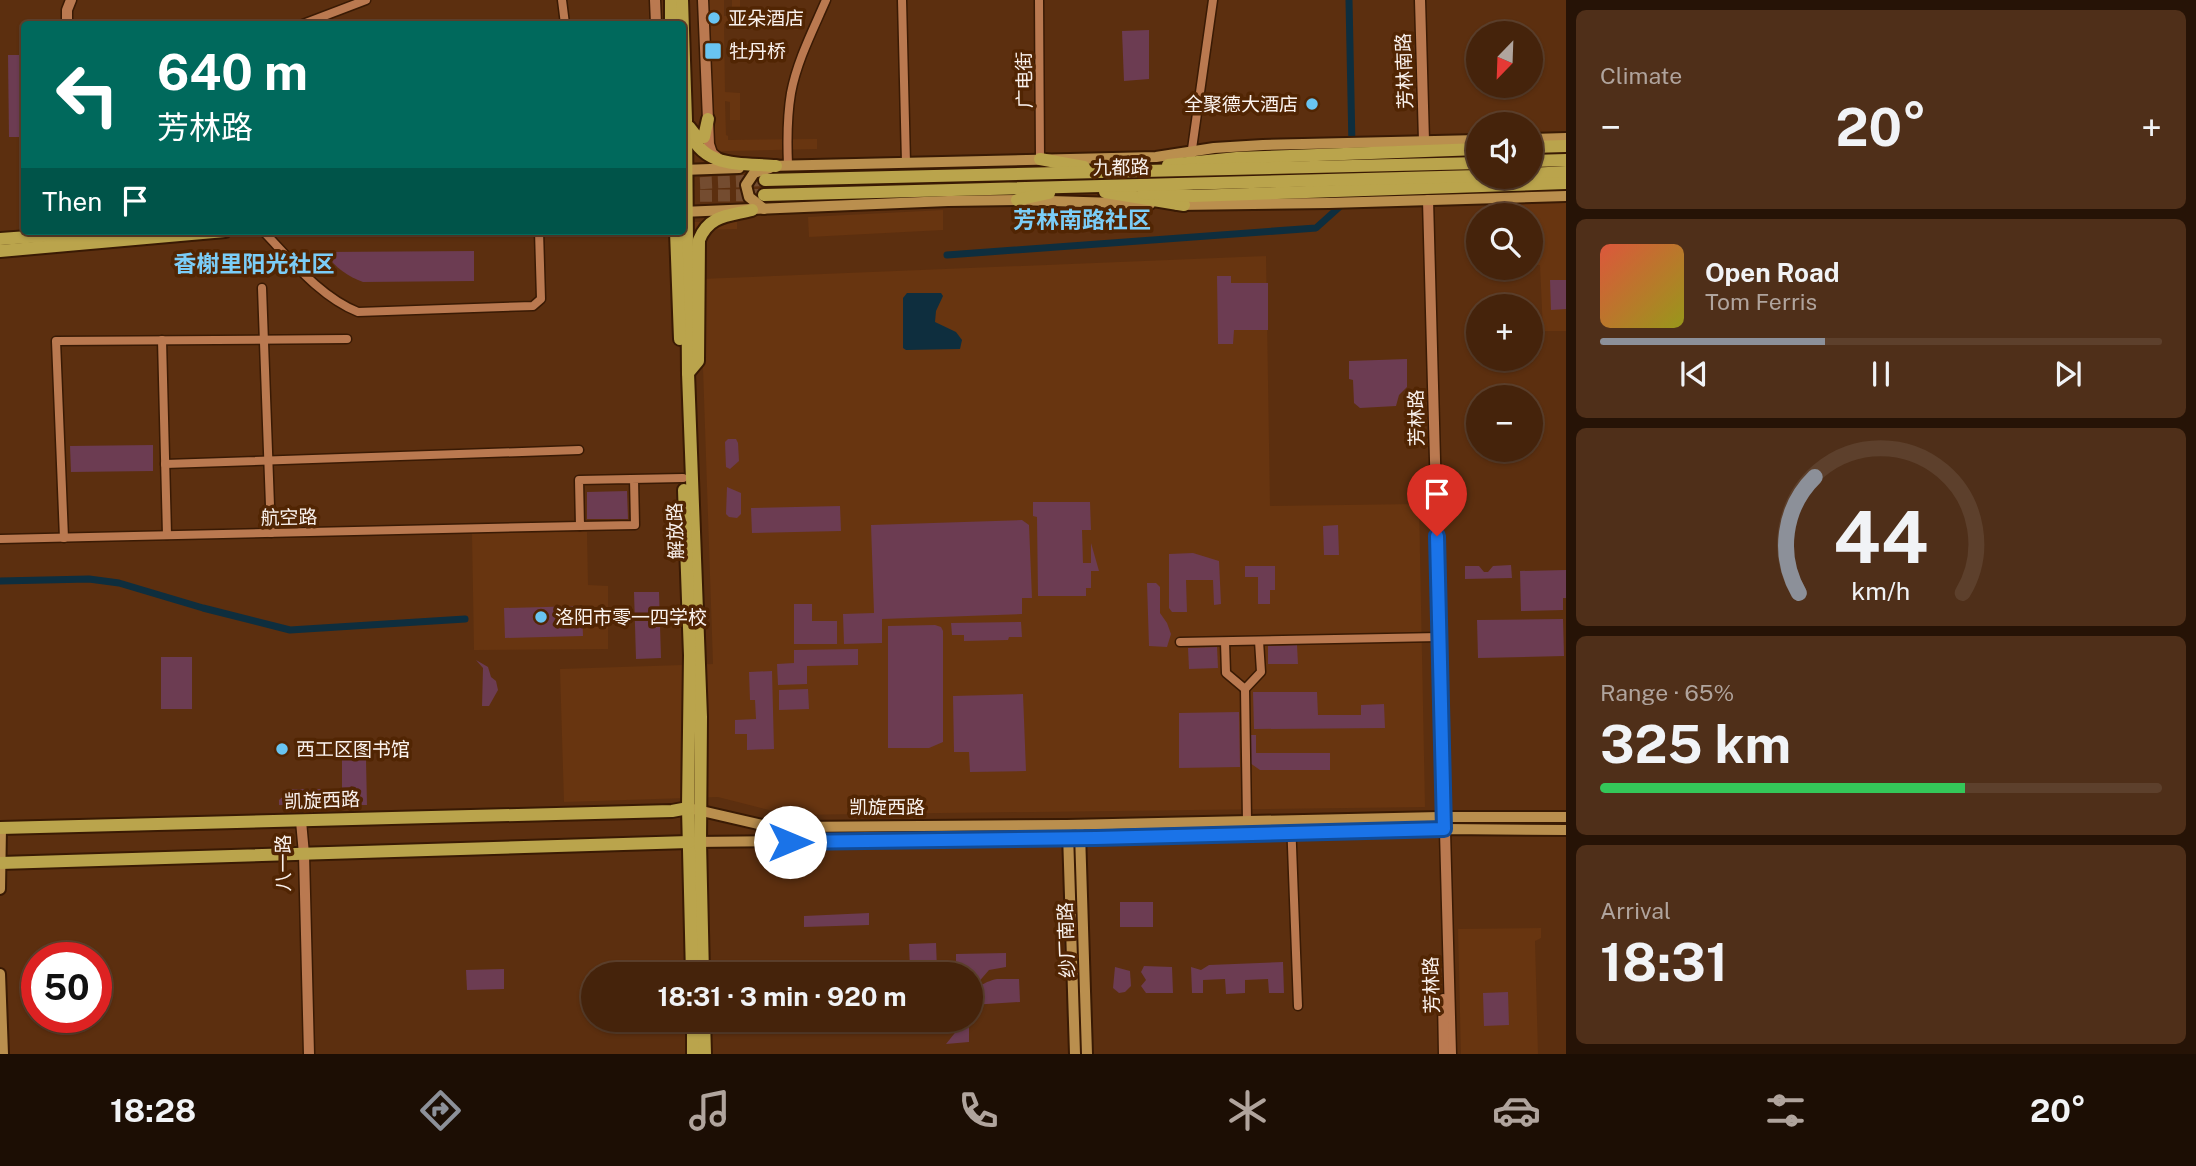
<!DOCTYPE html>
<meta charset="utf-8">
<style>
:root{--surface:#45230b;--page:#4f2f19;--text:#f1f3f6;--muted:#b0a49d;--line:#5d402c;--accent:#8c9099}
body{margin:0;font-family:"Public Sans","Noto Sans SC",sans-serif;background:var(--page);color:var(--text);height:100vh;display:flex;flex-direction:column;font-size:26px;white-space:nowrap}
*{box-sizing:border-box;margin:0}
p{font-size:23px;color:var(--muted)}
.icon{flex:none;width:38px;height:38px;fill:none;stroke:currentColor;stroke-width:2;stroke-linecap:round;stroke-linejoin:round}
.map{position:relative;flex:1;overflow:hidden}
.drawer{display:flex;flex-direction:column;gap:10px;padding:10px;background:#261306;width:630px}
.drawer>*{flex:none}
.guide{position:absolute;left:21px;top:21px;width:665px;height:214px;border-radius:7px;box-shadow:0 2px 5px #0004,0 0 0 2px var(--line);background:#00695c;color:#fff;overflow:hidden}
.needle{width:46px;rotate:203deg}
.fabs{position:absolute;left:1466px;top:21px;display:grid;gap:14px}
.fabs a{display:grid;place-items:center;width:77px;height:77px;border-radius:50%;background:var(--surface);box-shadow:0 2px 5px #0004,0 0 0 2px var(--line);font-size:35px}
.speed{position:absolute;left:21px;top:942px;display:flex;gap:14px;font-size:35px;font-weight:700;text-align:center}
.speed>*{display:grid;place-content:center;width:91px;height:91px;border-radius:50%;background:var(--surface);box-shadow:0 2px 5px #0004,0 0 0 2px var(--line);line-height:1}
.speed .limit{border:10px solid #d22;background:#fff;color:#111}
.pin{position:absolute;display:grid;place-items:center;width:60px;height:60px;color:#fff;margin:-72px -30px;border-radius:50% 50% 50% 0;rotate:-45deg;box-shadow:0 0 7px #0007}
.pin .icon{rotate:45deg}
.me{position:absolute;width:77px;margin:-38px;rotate:90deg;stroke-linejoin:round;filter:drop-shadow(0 0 5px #0008)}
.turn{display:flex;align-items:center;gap:24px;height:147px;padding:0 21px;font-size:32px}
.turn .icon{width:91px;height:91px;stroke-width:2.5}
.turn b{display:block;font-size:49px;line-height:60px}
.then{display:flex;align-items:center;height:66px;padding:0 21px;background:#0003;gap:14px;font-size:26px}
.big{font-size:52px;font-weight:700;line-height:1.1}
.drawer .widget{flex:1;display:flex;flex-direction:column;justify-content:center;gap:10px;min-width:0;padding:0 24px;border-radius:10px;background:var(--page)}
.drawer .dial{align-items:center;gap:0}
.dial svg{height:182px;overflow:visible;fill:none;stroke:var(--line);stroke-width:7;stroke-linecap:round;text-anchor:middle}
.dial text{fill:var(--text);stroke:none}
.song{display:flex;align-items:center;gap:21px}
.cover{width:84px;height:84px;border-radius:10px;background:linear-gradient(135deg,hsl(10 70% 55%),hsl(60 70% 35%))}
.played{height:7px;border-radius:4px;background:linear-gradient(90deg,var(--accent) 40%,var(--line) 40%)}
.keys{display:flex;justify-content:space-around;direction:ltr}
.heat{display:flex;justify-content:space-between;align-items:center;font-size:38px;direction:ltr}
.charge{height:10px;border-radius:5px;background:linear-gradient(90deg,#34c759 65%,var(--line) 0)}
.trip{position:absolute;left:581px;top:962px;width:402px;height:70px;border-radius:35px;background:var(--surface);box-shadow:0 2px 5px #0004,0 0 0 2px var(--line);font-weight:700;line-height:70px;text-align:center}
.tabs{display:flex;height:112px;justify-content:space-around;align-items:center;background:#1c0e04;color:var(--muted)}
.tabs .icon{width:49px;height:49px}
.tabs .active{color:var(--accent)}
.tabs b{font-size:32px;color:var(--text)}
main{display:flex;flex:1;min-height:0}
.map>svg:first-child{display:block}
.built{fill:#683510}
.green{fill:#6c3c52}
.water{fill:#0e2e3e}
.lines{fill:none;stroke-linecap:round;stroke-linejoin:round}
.canal{stroke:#0e2e3e;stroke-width:7}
.primary-tunnel{stroke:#744c30;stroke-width:12;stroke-dasharray:12 6;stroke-linecap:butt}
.minor-casing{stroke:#391a04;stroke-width:11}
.tertiary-casing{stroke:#391a04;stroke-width:13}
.secondary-casing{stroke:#391a04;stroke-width:14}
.primary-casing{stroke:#391a04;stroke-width:16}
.minor{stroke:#ba7950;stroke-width:8}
.tertiary{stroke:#ba7950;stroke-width:10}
.secondary{stroke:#ba8f4e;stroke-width:10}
.primary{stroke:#baa44c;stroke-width:12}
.route-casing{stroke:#114b97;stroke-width:18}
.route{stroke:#1a73e8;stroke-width:12}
.poi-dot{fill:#69c4f1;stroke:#512503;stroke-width:2.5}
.labels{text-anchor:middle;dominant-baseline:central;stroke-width:7;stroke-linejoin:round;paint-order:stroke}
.poi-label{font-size:19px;fill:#faf2ee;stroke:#512503;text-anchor:start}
.street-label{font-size:19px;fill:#faf2ee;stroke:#512503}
.quarter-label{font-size:23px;font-weight:bold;fill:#7bcdf7;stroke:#512503}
</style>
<main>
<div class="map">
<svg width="1566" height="1054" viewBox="0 0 1566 1054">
<rect width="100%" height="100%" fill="#5c2f0f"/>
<g class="built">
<path d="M701,0H724V16H732V0H740V23L724,24L725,92L740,93V120H730V102L725,101L726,135L728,136V140L817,139V149L684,152L685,222H737V229L697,230V235L682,236L683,143L703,136Z"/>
<path d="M1566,201V331H1543L1540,265H1531V215H1500L1499,203Z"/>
<path d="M943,210V230L809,237L808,217Z"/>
<path d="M1266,256L1270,506L1419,504L1425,807L788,815L718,797L564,802L560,669L713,664L700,279Z"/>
<path d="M587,532L588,585L608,586V649L474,650L472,533Z"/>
<path d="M1541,928V938L1535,941L1538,1054H1461L1458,929Z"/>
</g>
<g class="green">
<path d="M1149,30V79L1124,81L1122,31Z"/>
<path d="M8,55H24V137H9Z"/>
<path d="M474,251V281L363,282C347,276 334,267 325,252Z"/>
<path d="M1217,276H1231V283H1268V330H1234L1233,344H1218Z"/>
<path d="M1550,280H1566V309L1551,310Z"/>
<path d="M1407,359V387L1399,395L1396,406L1360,408L1354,403L1353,380L1349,379V361Z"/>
<path d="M728,439H736L738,443L739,461L730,469L726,467L725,442Z"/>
<path d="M153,445V471L71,472L70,446Z"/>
<path d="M727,487L741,493V514L737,518L729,517L726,514Z"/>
<path d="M627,491L628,519H587V492Z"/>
<path d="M1033,502H1090L1091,530H1082L1083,563H1091V543L1099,571H1091V588H1086V596H1038L1037,517L1033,516Z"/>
<path d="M840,506L841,531L752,533L751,508Z"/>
<path d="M1022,520L1029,525L1032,598H1022V614L882,619V643L844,644L843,614L874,613L871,525Z"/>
<path d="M1338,525L1339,555H1324L1323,526Z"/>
<path d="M1193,553L1219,561L1221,604L1214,605L1213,580H1186L1187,612H1172L1169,608V554Z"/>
<path d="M1511,565L1512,578L1465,579V566H1479L1484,572H1488L1493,566Z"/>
<path d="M1245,566H1275V590H1270V604H1258V577H1245Z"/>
<path d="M1566,570V598H1563V610L1521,611L1520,571Z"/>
<path d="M1147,583H1156L1160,587V613L1167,623L1171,634L1167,647L1149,646Z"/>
<path d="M634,592H659L661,658L636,659Z"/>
<path d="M794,604H812V621H837V644H794Z"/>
<path d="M582,606L583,636L505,638L504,608Z"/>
<path d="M1563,619L1564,656L1478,658L1477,620Z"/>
<path d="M1021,622L1022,637H1009L1008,640L964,641V635H952L951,623Z"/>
<path d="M935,625L941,627L943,631V742L929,748H888V626Z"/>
<path d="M1297,645L1298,664H1268V646Z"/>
<path d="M1217,647L1218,668L1189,669L1188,648Z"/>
<path d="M858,649V665L807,666V684L778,685L777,664L794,663V650Z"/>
<rect x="161" y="657" width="31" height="52"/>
<path d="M476,660L488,667L491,677L496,681L498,690L489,706H482L483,668Z"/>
<path d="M772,671L774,749L747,750V734H735V720L756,719L755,700H750L749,672Z"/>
<path d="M808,689L809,709L779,710V690Z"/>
<path d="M1253,692H1317L1318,715H1361V705L1384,704L1385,728L1254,729Z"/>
<path d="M1023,694L1026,771L970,772L969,752H954L953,696Z"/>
<path d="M1239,712L1240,767L1179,768V713Z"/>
<path d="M1250,735H1256V753H1330V770H1260L1250,763Z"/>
<path d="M342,760H366L367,805H279V800L292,789H342Z"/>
<rect x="1120" y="902" width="33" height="25"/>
<path d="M869,913V925L804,927V916Z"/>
<path d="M936,943L937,970H910L909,944Z"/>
<path d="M1006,953V967L989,970L976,985H971V975H956V954Z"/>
<path d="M1283,962L1284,993H1269L1268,979L1245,980V993L1226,994L1225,979L1203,980V993H1192L1191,967L1201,970L1209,965Z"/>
<path d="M1144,966L1172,967L1173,993H1146L1141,986L1146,980L1141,972Z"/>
<path d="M1115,967L1130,971L1131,986L1125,992L1119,993L1113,988Z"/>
<path d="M504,969V989L467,990L466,970Z"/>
<path d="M997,979H1019L1020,1002L971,1005C971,989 983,982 997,979Z"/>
<path d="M1508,992L1509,1025L1484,1026L1483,993Z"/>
<path d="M961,1020H969V1042L946,1044L958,1029Z"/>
</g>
<path class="water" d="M907,293H941L943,296L936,311L935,322L956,332L962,340L960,349L906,350L903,348V298Z"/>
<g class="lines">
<g class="canal">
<path d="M1349,0L1352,146"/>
<path d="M947,255L1316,228L1345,202"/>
<path d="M0,581L89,579L119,583L203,608L290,630L465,619"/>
</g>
<g class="primary-tunnel">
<path d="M682,184L765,180"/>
<path d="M682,196L764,195"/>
</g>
<g class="minor-casing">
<g id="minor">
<path d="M562,0L565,24"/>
<path d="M902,0L906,163"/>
<path d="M1039,0L1040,159"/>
<path d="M303,24L366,0"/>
<path d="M1191,156L1213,0"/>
<path d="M788,165C787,142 787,117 791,93C797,61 813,30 826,0"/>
<path d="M263,231C291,260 320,297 358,312L533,306L541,299L539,231"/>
<path d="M262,288L271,533"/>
<path d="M162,340L167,535"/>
<path d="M165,464L579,450"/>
<path d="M634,479L635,525L580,526L579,480L683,478"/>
<path d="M64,538L56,341L347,339"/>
<path d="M0,539L580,526"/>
<path d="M1180,642L1439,637"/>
<path d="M1225,642L1226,673L1245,689"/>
<path d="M1291,820L1298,1006"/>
<path d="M1247,821L1245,689L1261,672L1259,641"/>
</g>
</g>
<g class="tertiary-casing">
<g id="tertiary">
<path d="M655,0L656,24"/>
<path d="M703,0L709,144L712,153L718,158"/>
<path d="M1420,0L1424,141"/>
<path d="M67,24V10L71,0"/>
<path d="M1428,200L1451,1054"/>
<path d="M301,821L304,854L309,1054"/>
<path d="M1443,999L1444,1054"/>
</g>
</g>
<g class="secondary-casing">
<g id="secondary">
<path d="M1531,139L1566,138"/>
<path d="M769,166L1156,157L1214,148L1263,145L1479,140"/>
<path d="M682,170L739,168"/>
<path d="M1177,205L1329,203L1566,196"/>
<path d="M764,209L749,197L746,185L754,173L770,168"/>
<path d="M682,212L948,201L1017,200L1150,204"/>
<path d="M693,809L767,826L791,827L1067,825L1439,817H1566"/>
<path d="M1068,833L1075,1054"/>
<path d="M1080,833L1087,1054"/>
<path d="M694,842L1096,838L1444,829L1566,830"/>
<path d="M0,889L1,828"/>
<path d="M0,974L3,1054"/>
</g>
</g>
<g class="primary-casing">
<g id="primary">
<path d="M671,0V24"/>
<path d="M682,0L686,120L688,373L701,717L700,842L703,975"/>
<path d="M688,127C701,169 740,163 776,166"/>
<path d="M689,127L696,136L704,137L708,119"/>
<path d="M1531,147L1566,146"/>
<path d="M1040,159L1084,167"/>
<path d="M1531,161L1566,160"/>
<path d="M1168,165L1237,158L1479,149"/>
<path d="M1531,174L1566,172"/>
<path d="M765,180L1479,163"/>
<path d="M1105,192L1184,205"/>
<path d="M1143,193L1193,196L1566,183"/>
<path d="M764,195L1479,176"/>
<path d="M1017,200L1049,193"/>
<path d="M676,231L680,339"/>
<path d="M0,239L111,231"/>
<path d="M0,251L225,231"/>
<path d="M688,373L698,361L699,240C709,215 728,216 752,210"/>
<path d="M684,490L690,655L688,808L692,975"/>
<path d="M0,828L672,811L688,808"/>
<path d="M0,863L689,842"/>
<path d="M693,1020V1054"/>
<path d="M704,1020L705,1054"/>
</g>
</g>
<use href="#minor" class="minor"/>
<use href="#tertiary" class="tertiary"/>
<use href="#secondary" class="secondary"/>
<use href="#primary" class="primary"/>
</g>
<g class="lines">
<g class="route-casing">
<path id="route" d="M790,842L1096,838L1444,829L1437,536"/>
</g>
<use href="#route" class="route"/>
</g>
<g class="poi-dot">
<circle cx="714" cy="18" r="7"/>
<rect x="704" y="42" width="18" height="18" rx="3.5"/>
<circle cx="1312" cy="104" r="7"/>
<circle cx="541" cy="617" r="7"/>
<circle cx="282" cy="749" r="7"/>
</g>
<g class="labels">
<g class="poi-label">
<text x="728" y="18">亚朵酒店</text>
<text x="729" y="51">牡丹桥</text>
<text x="1298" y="104" text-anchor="end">全聚德大酒店</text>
<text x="555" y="617">洛阳市零一四学校</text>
<text x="296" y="749">西工区图书馆</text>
</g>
<g class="street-label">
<text transform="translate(1404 71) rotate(-92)">芳林南路</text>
<text transform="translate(1024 80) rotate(-91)">广电街</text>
<text transform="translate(1121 167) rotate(-1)">九都路</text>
<text transform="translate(1416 418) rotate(-91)">芳林路</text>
<text transform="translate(289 517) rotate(-1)">航空路</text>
<text transform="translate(675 531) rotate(-92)">解放路</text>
<text transform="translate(322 800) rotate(-2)">凯旋西路</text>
<text x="887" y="807">凯旋西路</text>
<text transform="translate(283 863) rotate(-90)">八一路</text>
<text transform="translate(1066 940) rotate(-92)">纱厂南路</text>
<text transform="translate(1431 985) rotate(-92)">芳林路</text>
</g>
<g class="quarter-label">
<text x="1082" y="219">芳林南路社区</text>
<text x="254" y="263">香榭里阳光社区</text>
</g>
</g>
</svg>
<div class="fabs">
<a><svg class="needle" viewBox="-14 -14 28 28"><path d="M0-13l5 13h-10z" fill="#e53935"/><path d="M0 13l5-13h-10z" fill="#b0a49d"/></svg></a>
<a><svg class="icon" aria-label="sound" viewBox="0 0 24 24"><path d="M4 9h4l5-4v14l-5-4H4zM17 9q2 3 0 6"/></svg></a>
<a><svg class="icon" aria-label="search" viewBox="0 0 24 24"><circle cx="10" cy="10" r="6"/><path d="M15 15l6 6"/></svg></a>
<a>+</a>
<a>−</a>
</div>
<div class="speed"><div class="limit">50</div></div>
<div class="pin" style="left:1437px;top:536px;background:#d93025"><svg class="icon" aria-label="arrive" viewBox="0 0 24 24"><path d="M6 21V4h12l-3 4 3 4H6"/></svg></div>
<svg class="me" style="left:790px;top:842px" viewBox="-20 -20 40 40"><circle r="19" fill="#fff"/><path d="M0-13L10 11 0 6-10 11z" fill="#1a73e8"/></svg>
<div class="trip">18:31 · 3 min · 920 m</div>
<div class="guide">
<div class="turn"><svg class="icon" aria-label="left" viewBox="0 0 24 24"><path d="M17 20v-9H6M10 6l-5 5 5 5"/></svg><div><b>640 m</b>芳林路</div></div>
<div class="then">Then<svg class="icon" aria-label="arrive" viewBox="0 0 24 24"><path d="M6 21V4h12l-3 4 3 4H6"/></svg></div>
</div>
</div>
<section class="drawer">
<div class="widget"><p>Climate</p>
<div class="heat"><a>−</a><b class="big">20°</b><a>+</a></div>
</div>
<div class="widget">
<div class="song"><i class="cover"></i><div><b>Open Road</b><p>Tom Ferris</p></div></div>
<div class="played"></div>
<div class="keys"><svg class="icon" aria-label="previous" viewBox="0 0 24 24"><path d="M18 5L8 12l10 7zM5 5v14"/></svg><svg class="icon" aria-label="pause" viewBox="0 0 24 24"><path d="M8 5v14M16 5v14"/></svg><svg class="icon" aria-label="next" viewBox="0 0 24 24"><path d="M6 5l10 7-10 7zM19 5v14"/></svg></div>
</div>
<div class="widget dial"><svg viewBox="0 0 100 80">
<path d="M14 69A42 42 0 1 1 86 69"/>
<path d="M14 69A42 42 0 0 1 21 18" stroke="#8c9099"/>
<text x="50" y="56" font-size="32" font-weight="700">44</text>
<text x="50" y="72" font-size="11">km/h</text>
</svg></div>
<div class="widget"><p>Range · 65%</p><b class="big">325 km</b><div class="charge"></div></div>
<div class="widget"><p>Arrival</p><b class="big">18:31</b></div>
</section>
</main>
<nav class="tabs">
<b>18:28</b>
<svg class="icon active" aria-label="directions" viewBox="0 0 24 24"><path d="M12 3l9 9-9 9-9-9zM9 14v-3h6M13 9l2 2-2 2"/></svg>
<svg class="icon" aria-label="music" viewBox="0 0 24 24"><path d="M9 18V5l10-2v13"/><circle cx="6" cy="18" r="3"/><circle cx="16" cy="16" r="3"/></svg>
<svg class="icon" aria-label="phone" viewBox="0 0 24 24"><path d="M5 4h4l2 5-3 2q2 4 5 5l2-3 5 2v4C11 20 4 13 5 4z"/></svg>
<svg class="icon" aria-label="climate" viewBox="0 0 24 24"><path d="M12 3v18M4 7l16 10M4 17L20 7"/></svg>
<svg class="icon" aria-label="car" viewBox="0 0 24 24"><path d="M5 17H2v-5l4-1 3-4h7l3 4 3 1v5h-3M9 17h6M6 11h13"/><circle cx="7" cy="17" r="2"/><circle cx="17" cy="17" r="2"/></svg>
<svg class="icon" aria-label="filters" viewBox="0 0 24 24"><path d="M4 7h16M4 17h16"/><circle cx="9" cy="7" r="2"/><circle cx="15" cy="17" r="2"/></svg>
<b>20°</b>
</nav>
